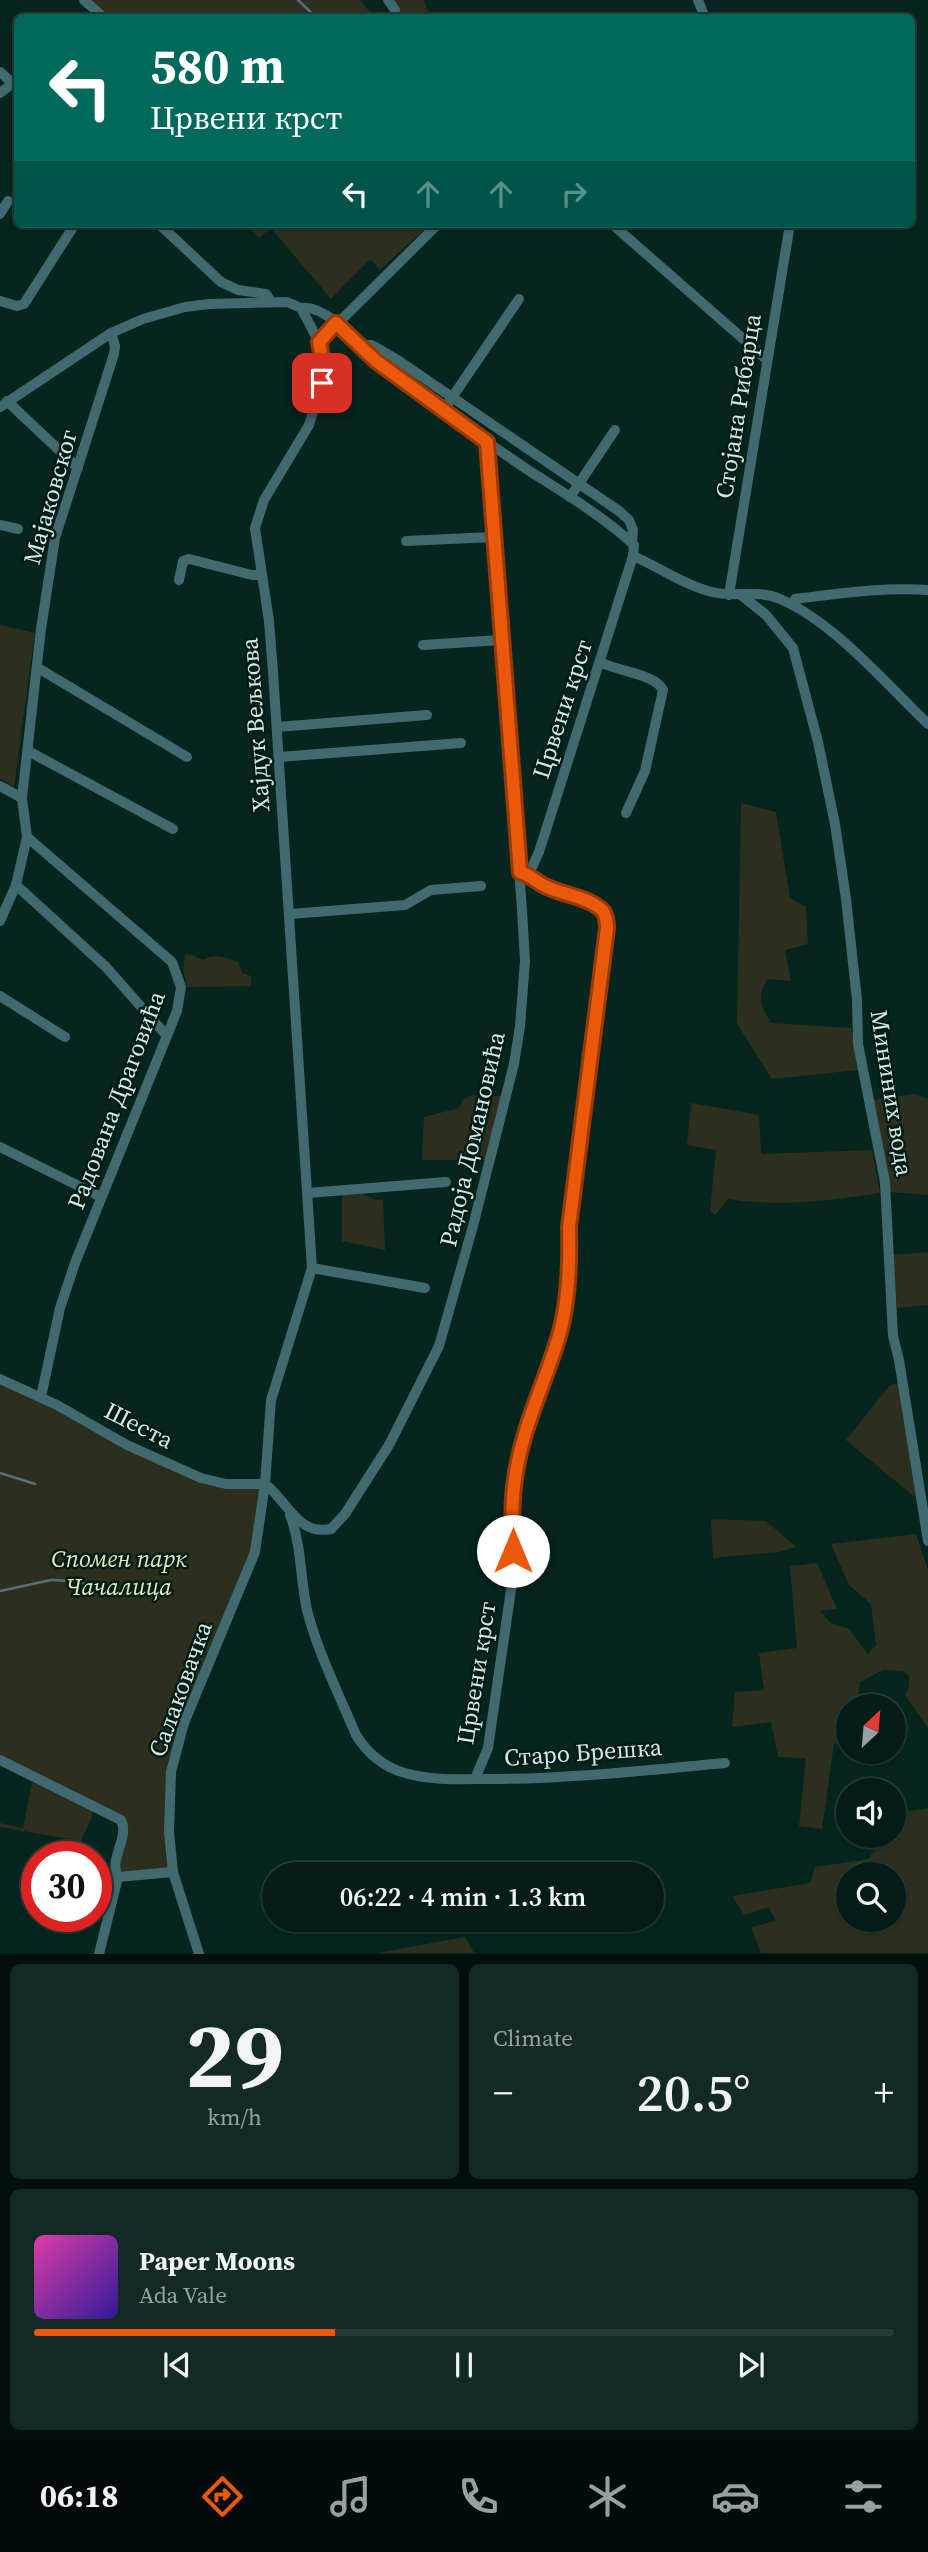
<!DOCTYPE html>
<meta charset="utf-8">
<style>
:root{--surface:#041c17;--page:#122924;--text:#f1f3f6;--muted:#97a1a1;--line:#253a36;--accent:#ea580c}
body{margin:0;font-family:"Source Serif 4",serif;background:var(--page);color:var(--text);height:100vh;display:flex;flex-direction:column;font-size:26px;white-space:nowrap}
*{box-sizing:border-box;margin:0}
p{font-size:23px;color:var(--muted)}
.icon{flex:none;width:38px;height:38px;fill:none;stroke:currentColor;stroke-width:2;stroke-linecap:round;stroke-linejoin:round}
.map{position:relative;height:1954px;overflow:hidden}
.drawer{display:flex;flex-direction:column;gap:10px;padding:10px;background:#020f0d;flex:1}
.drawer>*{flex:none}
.banner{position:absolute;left:14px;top:14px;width:901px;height:214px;border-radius:10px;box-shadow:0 2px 5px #0004,0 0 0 2px var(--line);background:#00695c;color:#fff;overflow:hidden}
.needle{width:46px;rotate:26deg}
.buttons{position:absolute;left:836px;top:1694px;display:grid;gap:14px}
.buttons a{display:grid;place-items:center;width:70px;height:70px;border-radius:50%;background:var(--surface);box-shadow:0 2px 5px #0004,0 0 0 2px var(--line);font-size:35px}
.speed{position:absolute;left:21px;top:1841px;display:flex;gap:14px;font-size:35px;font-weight:700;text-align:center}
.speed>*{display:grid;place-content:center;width:91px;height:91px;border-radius:50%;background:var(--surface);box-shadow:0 2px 5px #0004,0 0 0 2px var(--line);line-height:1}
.speed .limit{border:10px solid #d22;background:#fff;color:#111}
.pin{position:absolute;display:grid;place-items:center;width:60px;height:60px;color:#fff;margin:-30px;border-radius:14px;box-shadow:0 4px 10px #0006}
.me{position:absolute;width:77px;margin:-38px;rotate:0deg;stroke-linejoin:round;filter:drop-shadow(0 0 5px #0008)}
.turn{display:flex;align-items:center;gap:24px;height:147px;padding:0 21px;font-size:32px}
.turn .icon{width:91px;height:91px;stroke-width:2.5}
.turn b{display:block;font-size:49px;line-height:60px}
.lanes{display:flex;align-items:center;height:66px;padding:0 21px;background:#0003;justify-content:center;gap:35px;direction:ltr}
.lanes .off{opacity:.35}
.big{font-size:52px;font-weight:600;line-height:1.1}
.drawer .card{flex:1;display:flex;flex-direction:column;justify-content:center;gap:10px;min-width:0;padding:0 24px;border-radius:10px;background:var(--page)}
.drawer .dial{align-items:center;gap:0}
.dial b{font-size:91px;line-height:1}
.song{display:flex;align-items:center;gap:21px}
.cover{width:84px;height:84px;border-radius:10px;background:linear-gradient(135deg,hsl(320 70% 55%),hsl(250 70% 35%))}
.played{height:7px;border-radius:4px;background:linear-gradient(90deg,var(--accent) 35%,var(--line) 35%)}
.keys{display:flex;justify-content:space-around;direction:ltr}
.heat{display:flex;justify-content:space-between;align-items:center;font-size:38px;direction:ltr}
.drawer .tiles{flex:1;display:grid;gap:10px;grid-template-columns:1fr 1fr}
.card:last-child{grid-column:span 2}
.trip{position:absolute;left:262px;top:1862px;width:402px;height:70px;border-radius:35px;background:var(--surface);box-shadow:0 2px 5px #0004,0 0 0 2px var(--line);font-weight:600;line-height:70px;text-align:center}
.menu{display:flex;height:112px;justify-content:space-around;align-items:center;background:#020b09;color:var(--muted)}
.menu .icon{width:49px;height:49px}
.menu .on{color:var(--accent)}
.menu b{font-size:32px;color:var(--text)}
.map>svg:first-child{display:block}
.green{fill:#2d2f1e;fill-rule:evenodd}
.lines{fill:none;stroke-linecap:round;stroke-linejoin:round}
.stream{stroke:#576f7a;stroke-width:2.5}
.minor{stroke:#416970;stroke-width:10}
.route-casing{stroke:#983908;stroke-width:18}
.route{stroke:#ea580c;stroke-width:12}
.labels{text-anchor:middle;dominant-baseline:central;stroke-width:5;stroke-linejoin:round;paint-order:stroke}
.street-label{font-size:24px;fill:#d4e9e3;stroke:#001c16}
.park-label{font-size:24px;font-style:italic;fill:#e4eab1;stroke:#001c16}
</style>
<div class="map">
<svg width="928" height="1954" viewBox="0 0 928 1954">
<rect width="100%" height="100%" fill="#06251f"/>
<g class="green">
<path d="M83,0H360L374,17H100Z"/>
<path d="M387,0H423L432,17L383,18L393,11Z"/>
<path d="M246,224H430L380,270L370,259L331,299L271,228L259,238Z"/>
<path d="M0,625L35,633L14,787L0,778Z"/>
<path d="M741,803L776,812L790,898L806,907L808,944L785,950L791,981L767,979C757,998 760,1005 771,1023L851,1028L858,1070L772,1079L737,1024Z"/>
<path d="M185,954L193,955L203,960C216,953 225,957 238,962L242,973L251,976V986L187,987L183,970Z"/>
<path d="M914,1094L928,1099V1195L889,1192L874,1100Z"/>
<path d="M472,1095L502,1096L485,1160H422L424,1117L459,1108L463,1100Z"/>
<path d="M691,1103L759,1115L761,1154L872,1150L880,1193C825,1201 783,1207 728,1199L715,1215L710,1210L716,1150L687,1145Z"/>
<path d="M362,1194L376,1200L383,1199L385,1250L342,1241V1195Z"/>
<path d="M928,1252V1305L897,1308L893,1255Z"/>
<path d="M0,1379L201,1478L260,1483V1525L171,1772L173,1872L118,1877L124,1828L0,1760Z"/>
<path d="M898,1383L916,1498L846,1440L890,1385Z"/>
<path d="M711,1519L766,1521L796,1547L779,1552L713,1558Z"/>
<path d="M916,1534L928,1570V1728L905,1695L909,1686V1676L903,1671L883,1670L860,1682L857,1706H849V1742L834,1744L822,1829L799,1826L806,1758L778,1757L771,1722L732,1727L735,1692L764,1690L759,1653L797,1648L790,1566L817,1563L837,1609L820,1611L831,1623L849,1629L868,1654L876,1645L871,1604L849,1585L831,1544Z"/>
<path d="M32,1782L94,1811L81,1841L0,1827V1823L23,1828Z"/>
<path d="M928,1808V1953H761L751,1927L776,1921L769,1907L744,1915L732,1896L810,1883L815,1867L869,1859L881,1836H894V1814ZM849,1874H894V1920H849Z"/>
<path d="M465,1937L474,1953H378Z"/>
</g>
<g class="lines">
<g class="stream">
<path d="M298,0L317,18"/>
<path d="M0,1473L35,1484"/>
<path d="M0,1591L51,1580L75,1581L101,1588"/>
<path d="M106,1591H107"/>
</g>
<g class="minor">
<path d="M84,0L104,18"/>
<path d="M388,0L395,10"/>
<path d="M698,0L705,18"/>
<path d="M0,72L18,88"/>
<path d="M0,93L13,83"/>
<path d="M0,214L8,201"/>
<path d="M159,224L221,282L238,290L266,294L271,302"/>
<path d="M612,224L766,359"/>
<path d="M0,301L17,306L24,304L75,224"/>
<path d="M301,308C328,303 366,353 386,368C431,403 478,436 525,468C562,492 602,515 634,545L633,556L539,852L529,874"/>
<path d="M319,342L438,224"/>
<path d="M362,345H372L396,359L619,511L629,520L633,530L632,543"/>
<path d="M7,401L78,468"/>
<path d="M449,402L519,299"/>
<path d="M0,407L111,333L143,319L185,307L209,304L287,302L301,308L319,342L323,364L322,383L309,425L264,500L255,528L269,621L273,672L312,1268L271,1400L265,1484L255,1552L184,1723L171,1772L169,1832L173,1872L199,1954"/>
<path d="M570,497L615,430"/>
<path d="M0,525L18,529"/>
<path d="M406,541L493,537"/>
<path d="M633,556C659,567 684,585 712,592C735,598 758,589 780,599C834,622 885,683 928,724"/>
<path d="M179,580L183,561L189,559L252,575H262"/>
<path d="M740,594L766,615L793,648L818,742L835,824L846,899L857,1000L858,1044L885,1182L893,1336L899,1360L928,1541"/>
<path d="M729,595L790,224"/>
<path d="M791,604L795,599L803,598C844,593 886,587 928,590"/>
<path d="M423,645L501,640"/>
<path d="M600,662C616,671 656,674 663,690L645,771L626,813"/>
<path d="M38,668L187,757"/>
<path d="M277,727L427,715"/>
<path d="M28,751L173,829"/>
<path d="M279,757L461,743"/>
<path d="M0,786L22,798"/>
<path d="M27,837L172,962L181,987L177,1011L75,1263L60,1308L41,1397"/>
<path d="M16,885L106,967L166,1035"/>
<path d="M290,914L405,905L431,890L481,886"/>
<path d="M0,921L16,885L27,837L22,798L41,629L55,538L114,354L115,346L111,333"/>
<path d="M0,996L65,1037"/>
<path d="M0,1147L101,1197"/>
<path d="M308,1193L446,1182"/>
<path d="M312,1268L425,1288"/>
<path d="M0,1379L57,1405L127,1445L201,1478L226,1484H265"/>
<path d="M265,1484C287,1500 297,1536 331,1529L345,1514L389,1445L439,1346L473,1226L514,1064L520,1026L525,961L522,910L487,442"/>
<path d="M290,1515C302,1547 300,1578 307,1610C318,1653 339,1694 356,1735C368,1754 383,1767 405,1773C433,1781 462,1779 490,1779C569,1779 647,1770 725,1763"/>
<path d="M0,1760L121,1820C130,1838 108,1859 118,1877L173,1872"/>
<path d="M475,1779L488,1748L513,1576L514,1487L536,1396L559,1337L569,1268L570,1227L607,928L605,915L597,908L520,872"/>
<path d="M99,1954L118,1877"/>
</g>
</g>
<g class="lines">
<g class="route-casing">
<path id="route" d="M322,383L323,363L319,342L336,323L376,361L487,442L520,872C530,875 535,881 545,886C562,895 590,897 603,911C606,916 607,922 607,928L569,1227C570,1263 569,1304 558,1339C543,1388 519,1435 514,1487C511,1508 513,1530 513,1551"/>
</g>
<use href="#route" class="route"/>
</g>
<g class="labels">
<g class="street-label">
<text transform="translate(738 406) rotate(-81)">Стојана Рибарца</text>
<text transform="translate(50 497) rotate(-74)">Мајаковског</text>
<text transform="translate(562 709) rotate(-72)">Црвени крст</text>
<text transform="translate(255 725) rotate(-94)">Хајдук Вељкова</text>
<text transform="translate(892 1093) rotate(81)">Мининих вода</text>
<text transform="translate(116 1100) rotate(-69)">Радована Драговића</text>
<text transform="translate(472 1139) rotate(-77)">Радоја Домановића</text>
<text transform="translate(139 1425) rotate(27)">Шеста</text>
<text transform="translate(476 1673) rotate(-81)">Црвени крст</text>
<text transform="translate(180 1689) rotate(-70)">Салаковачка</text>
<text transform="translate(583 1752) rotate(-4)">Старо Брешка</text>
</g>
<g class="park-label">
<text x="119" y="1558">Спомен парк<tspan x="119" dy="28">Чачалица</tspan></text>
</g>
</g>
</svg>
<div class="buttons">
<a><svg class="needle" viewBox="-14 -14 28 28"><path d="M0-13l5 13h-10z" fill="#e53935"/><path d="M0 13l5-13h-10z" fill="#97a1a1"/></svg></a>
<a><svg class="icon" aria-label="sound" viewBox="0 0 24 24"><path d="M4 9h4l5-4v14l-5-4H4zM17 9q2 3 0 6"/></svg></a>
<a><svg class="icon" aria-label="search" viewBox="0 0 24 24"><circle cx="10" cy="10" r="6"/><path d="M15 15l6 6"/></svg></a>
</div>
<div class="speed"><div class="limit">30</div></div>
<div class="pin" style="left:322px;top:383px;background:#d93025"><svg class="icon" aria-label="arrive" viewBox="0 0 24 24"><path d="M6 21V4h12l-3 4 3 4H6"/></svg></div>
<svg class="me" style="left:513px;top:1551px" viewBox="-20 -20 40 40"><circle r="19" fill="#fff"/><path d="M0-13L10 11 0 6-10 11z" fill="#ea580c"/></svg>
<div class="trip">06:22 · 4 min · 1.3 km</div>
<div class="banner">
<div class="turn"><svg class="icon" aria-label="left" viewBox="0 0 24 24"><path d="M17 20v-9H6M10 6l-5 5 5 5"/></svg><div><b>580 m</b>Црвени крст</div></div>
<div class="lanes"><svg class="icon" aria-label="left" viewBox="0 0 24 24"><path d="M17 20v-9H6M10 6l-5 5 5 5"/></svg><svg class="icon off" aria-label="ahead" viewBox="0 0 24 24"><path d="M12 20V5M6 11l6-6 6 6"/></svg><svg class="icon off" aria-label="ahead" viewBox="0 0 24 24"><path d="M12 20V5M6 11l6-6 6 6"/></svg><svg class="icon off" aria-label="right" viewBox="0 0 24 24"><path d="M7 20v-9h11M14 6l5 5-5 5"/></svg></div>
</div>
</div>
<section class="drawer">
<div class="tiles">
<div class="card dial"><b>29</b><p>km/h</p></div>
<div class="card"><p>Climate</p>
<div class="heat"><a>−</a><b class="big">20.5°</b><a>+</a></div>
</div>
<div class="card">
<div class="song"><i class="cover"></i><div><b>Paper Moons</b><p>Ada Vale</p></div></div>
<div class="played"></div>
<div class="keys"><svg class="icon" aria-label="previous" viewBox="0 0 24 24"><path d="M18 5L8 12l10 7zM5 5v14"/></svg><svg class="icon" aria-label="pause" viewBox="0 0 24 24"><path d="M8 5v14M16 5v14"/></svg><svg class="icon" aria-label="next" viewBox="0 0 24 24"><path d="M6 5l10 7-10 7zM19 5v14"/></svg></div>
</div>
</div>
</section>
<nav class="menu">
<b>06:18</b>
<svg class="icon on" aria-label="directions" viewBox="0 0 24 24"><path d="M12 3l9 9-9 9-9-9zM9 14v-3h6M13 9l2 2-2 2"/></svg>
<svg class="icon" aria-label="music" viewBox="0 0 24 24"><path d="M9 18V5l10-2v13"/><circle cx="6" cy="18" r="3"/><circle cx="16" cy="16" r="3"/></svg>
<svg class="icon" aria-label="phone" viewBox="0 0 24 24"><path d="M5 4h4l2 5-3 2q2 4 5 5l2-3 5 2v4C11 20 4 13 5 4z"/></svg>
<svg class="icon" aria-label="climate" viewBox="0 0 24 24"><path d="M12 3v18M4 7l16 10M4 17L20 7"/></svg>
<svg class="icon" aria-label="car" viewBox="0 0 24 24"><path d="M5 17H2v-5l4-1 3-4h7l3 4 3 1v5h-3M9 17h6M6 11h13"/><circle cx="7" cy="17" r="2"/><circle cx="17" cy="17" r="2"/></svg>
<svg class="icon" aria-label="filters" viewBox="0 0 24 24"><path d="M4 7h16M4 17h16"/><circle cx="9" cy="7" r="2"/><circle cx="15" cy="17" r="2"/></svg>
</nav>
